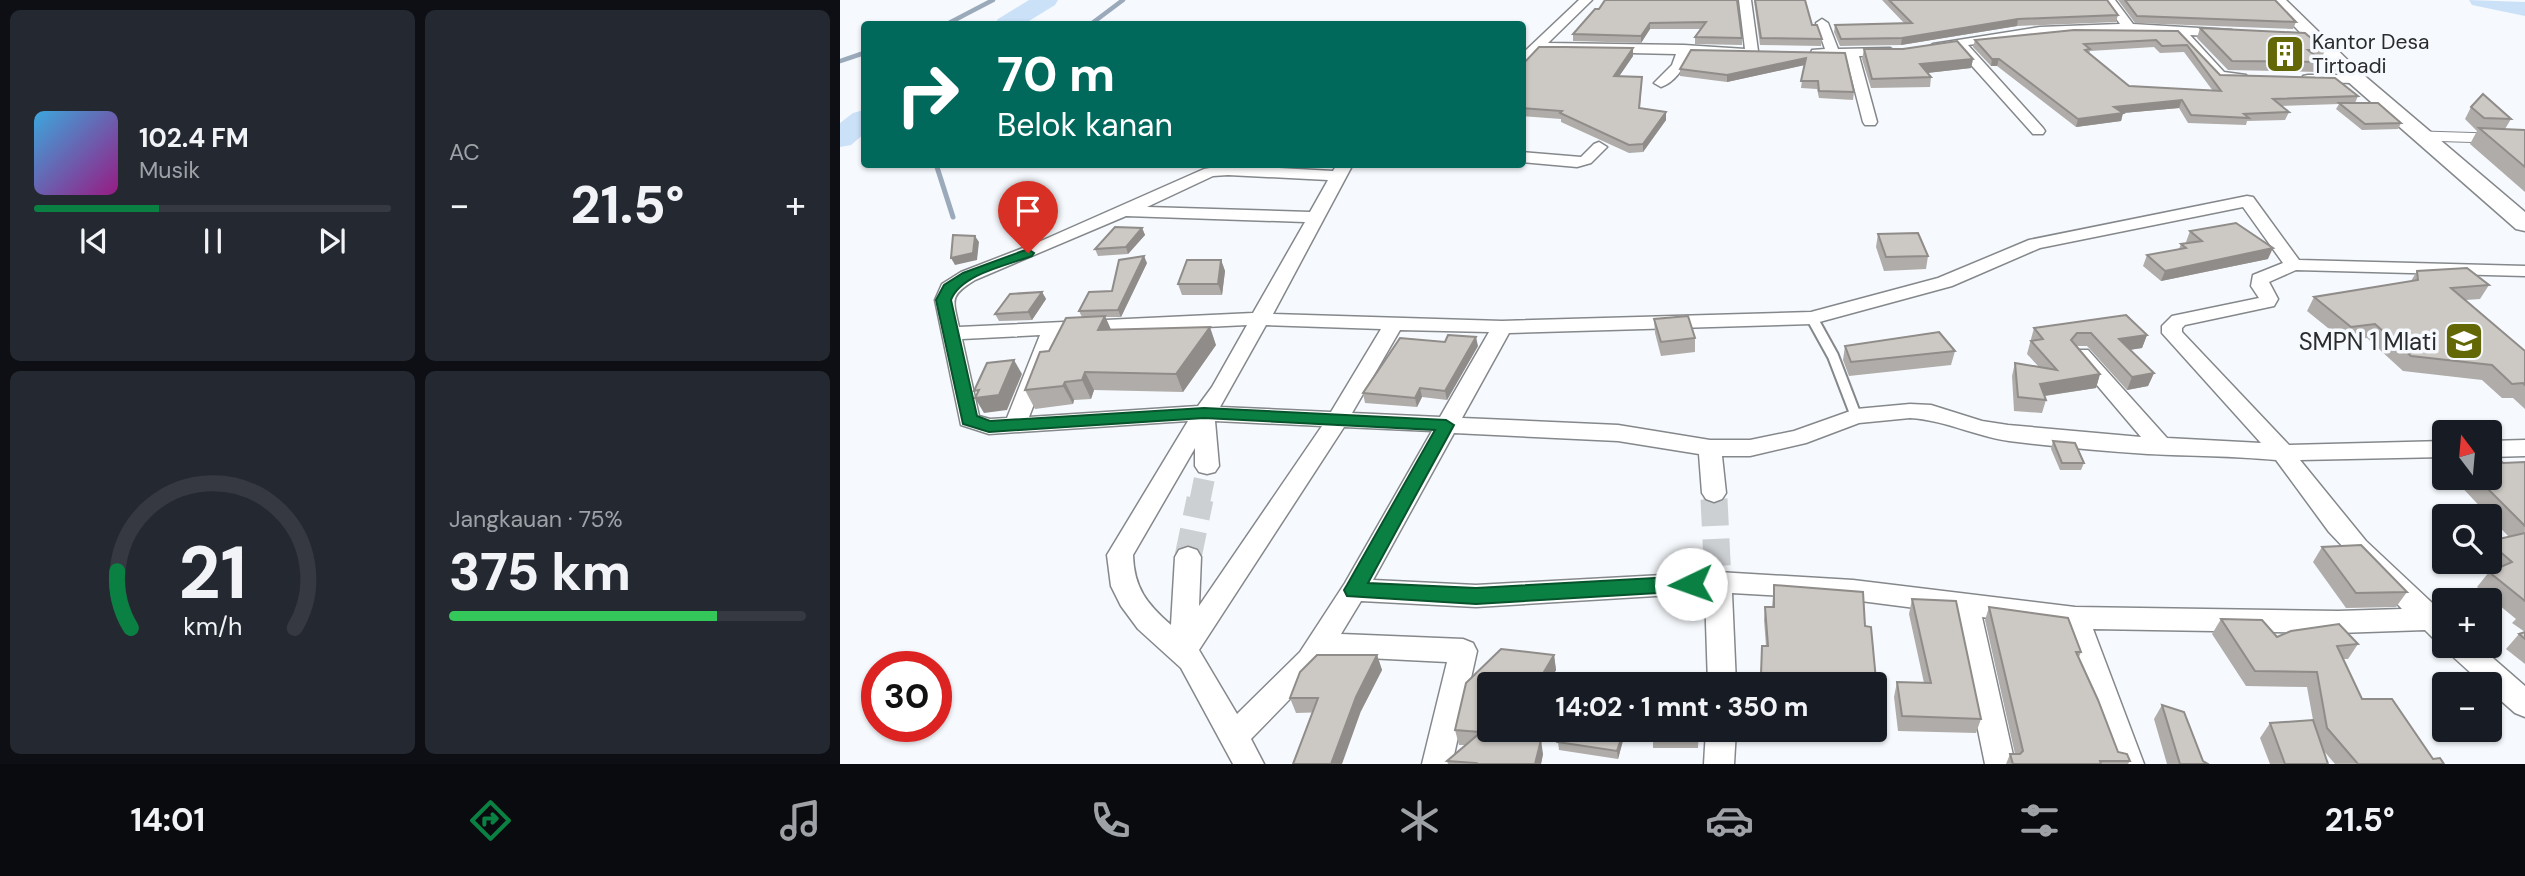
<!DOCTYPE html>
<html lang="id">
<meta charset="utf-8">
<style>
:root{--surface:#171b24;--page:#242831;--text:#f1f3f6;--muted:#9ea1a6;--line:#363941;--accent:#0b8043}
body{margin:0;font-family:"DM Sans",sans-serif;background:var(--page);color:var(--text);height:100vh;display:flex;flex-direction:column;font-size:26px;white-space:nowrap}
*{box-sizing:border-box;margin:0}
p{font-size:23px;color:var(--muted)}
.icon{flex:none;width:38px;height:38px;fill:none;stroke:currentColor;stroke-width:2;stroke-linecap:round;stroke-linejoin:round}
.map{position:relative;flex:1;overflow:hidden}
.panel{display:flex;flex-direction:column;gap:10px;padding:10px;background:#0d0f14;width:840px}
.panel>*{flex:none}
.guide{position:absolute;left:21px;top:21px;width:665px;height:147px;border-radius:7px;box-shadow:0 2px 5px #0004;background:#00695c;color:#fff;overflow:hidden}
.needle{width:46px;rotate:344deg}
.buttons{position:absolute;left:1592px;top:420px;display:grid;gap:14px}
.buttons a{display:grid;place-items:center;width:70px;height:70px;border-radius:7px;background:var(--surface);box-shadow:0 2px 5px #0004;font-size:35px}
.speed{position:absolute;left:21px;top:651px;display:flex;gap:14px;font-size:35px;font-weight:700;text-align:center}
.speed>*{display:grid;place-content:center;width:91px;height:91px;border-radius:50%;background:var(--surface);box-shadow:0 2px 5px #0004;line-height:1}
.speed .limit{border:10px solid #d22;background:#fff;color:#111}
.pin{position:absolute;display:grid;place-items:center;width:60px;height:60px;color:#fff;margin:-72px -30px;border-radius:50% 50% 50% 0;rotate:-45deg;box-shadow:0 0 7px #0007}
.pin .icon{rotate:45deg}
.me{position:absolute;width:77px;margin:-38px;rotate:267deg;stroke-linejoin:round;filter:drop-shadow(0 0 5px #0008)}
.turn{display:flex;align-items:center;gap:24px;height:147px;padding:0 21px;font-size:32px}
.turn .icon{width:91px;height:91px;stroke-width:2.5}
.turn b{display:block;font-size:49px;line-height:60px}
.big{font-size:52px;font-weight:800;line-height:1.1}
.panel .widget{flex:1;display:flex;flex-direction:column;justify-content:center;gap:10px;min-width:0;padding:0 24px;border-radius:10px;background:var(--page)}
.panel .dial{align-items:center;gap:0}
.dial svg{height:182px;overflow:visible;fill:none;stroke:var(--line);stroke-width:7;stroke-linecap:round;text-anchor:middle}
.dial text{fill:var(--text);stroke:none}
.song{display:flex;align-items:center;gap:21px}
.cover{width:84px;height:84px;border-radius:10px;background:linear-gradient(135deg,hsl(200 70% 55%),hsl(310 70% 35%))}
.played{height:7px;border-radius:4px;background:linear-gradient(90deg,var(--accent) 35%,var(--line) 35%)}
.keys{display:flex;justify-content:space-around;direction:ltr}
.heat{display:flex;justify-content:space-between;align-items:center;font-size:38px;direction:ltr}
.charge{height:10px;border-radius:5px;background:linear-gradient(90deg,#34c759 75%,var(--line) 0)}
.panel .tiles{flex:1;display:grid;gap:10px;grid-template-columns:repeat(2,1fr)}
.trip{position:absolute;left:637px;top:672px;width:410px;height:70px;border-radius:7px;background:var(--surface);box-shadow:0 2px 5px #0004;font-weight:800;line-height:70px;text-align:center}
.dock{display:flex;height:112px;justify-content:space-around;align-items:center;background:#090b0e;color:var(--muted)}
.dock .icon{width:49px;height:49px}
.dock .selected{color:var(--accent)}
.dock b{font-size:32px;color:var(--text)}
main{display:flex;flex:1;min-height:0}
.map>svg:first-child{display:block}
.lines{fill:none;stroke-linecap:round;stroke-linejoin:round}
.stream-far1{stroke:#9baaba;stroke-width:4.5}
.stream{stroke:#9baaba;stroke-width:5}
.river{fill:#cbe1f7;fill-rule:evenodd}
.street-tunnel-far1{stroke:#cdd0d3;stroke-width:21;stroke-dasharray:21 10;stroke-linecap:butt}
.street-tunnel{stroke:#cdd0d3;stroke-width:27;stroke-dasharray:27 13;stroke-linecap:butt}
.lane-far1-casing{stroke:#85888b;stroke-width:11}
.lane-casing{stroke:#85888b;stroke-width:14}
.street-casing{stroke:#85888b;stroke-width:3}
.secondary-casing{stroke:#85888b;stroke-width:3}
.lane-far1{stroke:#fff;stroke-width:9}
.lane{stroke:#fff;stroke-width:10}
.street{fill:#fff;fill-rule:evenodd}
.secondary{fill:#fff;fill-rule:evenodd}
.wall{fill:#afaca9;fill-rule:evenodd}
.shaded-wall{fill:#8f8c89}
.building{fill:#ccc8c4;stroke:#8f8c89;stroke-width:2;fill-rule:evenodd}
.route{fill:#0b8043;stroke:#07532c;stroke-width:2}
.labels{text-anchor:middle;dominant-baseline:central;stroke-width:7;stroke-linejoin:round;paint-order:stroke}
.far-poi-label{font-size:21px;fill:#2a2b2c;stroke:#f6f9fd;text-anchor:start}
.poi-label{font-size:24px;fill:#2a2b2c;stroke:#f6f9fd;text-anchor:end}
</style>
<main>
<section class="panel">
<div class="tiles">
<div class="widget">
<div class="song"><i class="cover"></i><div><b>102.4 FM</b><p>Musik</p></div></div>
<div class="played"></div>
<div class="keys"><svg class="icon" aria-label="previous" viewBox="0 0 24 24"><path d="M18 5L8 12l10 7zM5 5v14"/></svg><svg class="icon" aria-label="pause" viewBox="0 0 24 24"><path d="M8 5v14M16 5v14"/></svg><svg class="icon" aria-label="next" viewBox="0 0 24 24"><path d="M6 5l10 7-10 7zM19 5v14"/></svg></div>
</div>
<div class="widget"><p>AC</p>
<div class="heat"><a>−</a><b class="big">21.5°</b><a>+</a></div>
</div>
<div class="widget dial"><svg viewBox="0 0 100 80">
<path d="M14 69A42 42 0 1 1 86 69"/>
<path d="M14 69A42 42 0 0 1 8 44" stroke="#0b8043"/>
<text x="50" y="56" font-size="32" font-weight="700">21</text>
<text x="50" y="72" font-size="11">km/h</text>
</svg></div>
<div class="widget"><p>Jangkauan · 75%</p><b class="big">375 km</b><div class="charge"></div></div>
</div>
</section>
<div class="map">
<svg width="1685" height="764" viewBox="0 0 1685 764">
<rect width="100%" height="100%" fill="#f6f9fd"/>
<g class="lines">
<g class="stream-far1">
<path d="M107,24L153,0"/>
<path d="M251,24L283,0"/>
<path d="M0,61L24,53"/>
</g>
<path class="stream" d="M96,164L113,217"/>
<g class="river">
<path d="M189,0H218L215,5L184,24H155L158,19Z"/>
<path d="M1629,0L1685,2V16L1632,5Z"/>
<path d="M24,110V134L11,145L0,147V123L13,113Z"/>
</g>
<g class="street-tunnel-far1">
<path d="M874,493V500"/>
<path d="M360,500L367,466"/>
</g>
<g class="street-tunnel">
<path d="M874,499L878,582"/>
<path d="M348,557L360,499"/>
</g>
<g class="lane-far1-casing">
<path id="lane-far1" d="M1584,136L1648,138"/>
</g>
<g class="lane-casing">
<path id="lane" d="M972,318L993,356L1016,416"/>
</g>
<g class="street-casing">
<g id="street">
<path d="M739,0H752L708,43L844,45L905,49L899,0H911L918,51L912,55L906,52L900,55L849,54C844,68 835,82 821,87L814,83L832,65L836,54L701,51L682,66V54Z"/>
<path d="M1263,0H1275L1293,24L1392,30V36L1388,37L1350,35L1384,72L1406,75L1408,78L1401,82L1375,78L1336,34L1215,33L1128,45L1203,128L1205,131L1203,134H1193L1116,48L1093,52L1087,48L1093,44L1200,27L1280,24Z"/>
<path d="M982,19L988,23L998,49L1050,48L1056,52L1050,56H1019L1037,122L1035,125H1025L1023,122L1006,56L977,57L971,53L972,50L985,49L976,23Z"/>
<path d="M1468,75H1516L1523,79L1516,83L1463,82V76Z"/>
<path d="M759,142L767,147L751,163L737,167L682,162V152L741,157L754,144Z"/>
<path d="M497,164L512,166L433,314L662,321L971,312L1098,278L1189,240L1407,196L1413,197L1459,260L1685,266V276L1456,270L1429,282L1438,299L1434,306L1345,325L1342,328V332L1449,445L1605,441V457L1460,460L1526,541L1605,615V643L1595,640L1585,630L1498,633L1253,629L1304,764H1274L1225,628L1142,617L1175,764H1145L1114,613L1013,600L892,593L896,684H868L865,593L636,607L521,601L501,634L623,639L633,643L637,651L612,764H582L607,662L487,656L480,668L411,739L424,764H393L341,668L298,629L281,606L271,586L267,555L348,421L149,434L121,425L95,300L102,284L121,272L201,241L364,169L388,165L493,171ZM388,175L488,180L470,212L307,207L373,176ZM1403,207L1443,263L1413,275L1411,286L1419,298L1332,316L1322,326V333L1421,443L1327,438L1248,350H1234L1231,354L1234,358L1301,437L1168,425L1142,421L1091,405L1070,404L1016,409L954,431L910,440H870L778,425L622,418L669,333L972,324L1112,286L1200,248ZM286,216L465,222L413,313L119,327C113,299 109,296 135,280ZM407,325L372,387L358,406L189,417L221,334ZM426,325L541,329L491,412L380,407ZM560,330L649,332L600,417L512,413ZM200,335L167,418L150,419L139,416L122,339ZM1070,418C1104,420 1135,436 1169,441C1215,447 1262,451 1308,454C1350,456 1393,456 1436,460L1489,532L1562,609L1498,611L1235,607L1013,580L878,572L636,585L533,580L614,433L778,441L859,454L862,493L866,499L874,502L882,499L886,493L882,456H910L966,443L1019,423ZM375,421L482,426L359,606L361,557L357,550L348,547L339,550L335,557L331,625C307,604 294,588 293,555L355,448V466L359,472L367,474L375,472L379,466ZM504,427L592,431L505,583L460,652L397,714L359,650Z"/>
<path d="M1685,440V456L1650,457V441Z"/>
<path d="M1606,646H1639L1685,686V717L1675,713L1650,691V684H1643L1610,654Z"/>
<path d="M866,730H896L894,764H864Z"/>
</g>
</g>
<g class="secondary-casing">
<path id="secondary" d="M1429,0H1446L1520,72L1685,212V231L1676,229L1506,80Z"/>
</g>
<use href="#lane-far1" class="lane-far1"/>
<use href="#lane" class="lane"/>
<use href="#street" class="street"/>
<use href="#secondary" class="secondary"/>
</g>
<g class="wall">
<path d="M897,0L902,38V45L855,44V37L861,29H810L801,43L733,41V34L759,9Z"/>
<path d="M914,0H965L972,25L982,39L981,46L920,45Z"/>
<path d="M1042,0H1267L1278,15L1276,22L1177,26L1061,45L1000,46L994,32L995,25L1064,23Z"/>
<path d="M1278,0H1435L1456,22L1453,29L1295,23Z"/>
<path d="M1360,28L1485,50L1481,60L1483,62L1479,72L1388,70L1357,38Z"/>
<path d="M1338,31L1380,75L1518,96L1515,103L1561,123L1558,129L1522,130L1496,109L1499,104L1441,106L1449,112L1445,120L1407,121L1406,125L1348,123L1339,108L1283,113L1281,121L1236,127L1157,66H1151L1133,47L1135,40ZM1314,47L1320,53L1344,52L1373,91L1289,86L1249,53L1250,51Z"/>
<path d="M793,48V56L779,76L802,77L800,108L826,112V120L803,152L789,153L721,122V119L682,116V65Z"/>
<path d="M1024,49L1133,59L1131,68L1087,73L1091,77L1090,87L1031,88L1022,59Z"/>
<path d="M1005,53L1014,92L1013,100L979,98L977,89L961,88L964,65L887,82L840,76V69Z"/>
<path d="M1631,107L1671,119L1665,129L1685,130V192L1630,144L1637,131L1625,119Z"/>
<path d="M302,228L305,235L288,254L258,256L255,249Z"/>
<path d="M1350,231L1428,259L1321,281L1303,266L1307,255L1339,249L1341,244L1348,243L1346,242Z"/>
<path d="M1038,234L1088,256L1086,269L1044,271L1036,247Z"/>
<path d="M381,260L385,271L382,295H342L338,284Z"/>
<path d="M307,263L281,317H265L271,330L376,345L343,392L254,390L251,399L234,400L233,404L195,409L185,390L209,351L242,317L239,311L272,291Z"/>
<path d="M1577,271L1649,285L1640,299L1626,300L1685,351V409L1673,398H1662L1642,380L1563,371L1527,338L1504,341L1467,311L1474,297L1571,281Z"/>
<path d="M202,292L206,299L192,320L159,321L155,314Z"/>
<path d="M814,319L855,338V352L821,356L815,333Z"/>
<path d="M1194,328L1307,335L1302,348L1290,350L1314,373L1308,386L1287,390L1247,346H1237L1260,374L1256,388L1205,396L1206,400L1202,413L1174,411L1172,376L1175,363L1199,367L1187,354Z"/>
<path d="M638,346L607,400L582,397L577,407L525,403L523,393Z"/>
<path d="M1005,346L1115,351L1111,365L1009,376L1003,360Z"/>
<path d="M1213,441L1244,463L1241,470H1220L1211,449Z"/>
<path d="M1685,462V664L1666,649L1679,634L1685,632L1672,623L1676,619L1637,587L1649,572L1653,571L1643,562H1650V541L1669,537L1613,478H1650L1663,463Z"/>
<path d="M1482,547L1567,592L1556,607L1506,608L1473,562Z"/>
<path d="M934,585L1025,626L1036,680L1034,689V684H920L922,646H926L924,620L925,607H932Z"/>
<path d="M1072,599L1141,719L1136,733L1058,731L1054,697L1057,682L1084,683L1069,614Z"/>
<path d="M1149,607L1241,652L1239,657L1278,752L1290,761L1288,764H1166L1170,754H1175L1145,620Z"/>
<path d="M1381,619L1437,637L1518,644L1508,659H1503L1522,699L1593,759L1604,764H1495L1483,750L1488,764H1430L1420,738L1430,723L1473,720L1467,687L1406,686L1372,634Z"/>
<path d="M537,655L542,670L521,711L456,713L450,698Z"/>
<path d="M714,655L716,670L708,684H649V730H676L673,739L703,754L701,764H608L607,761L626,745H619L615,730L626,683Z"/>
<path d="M1322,705L1363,761L1368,764H1327L1314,719Z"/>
<path d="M859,730L858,748H813V740Z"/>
<path d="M785,733L778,759L719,750L718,742Z"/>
</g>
<g class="shaded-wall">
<path d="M1178,19L1177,26L1061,45L1062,38Z"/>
<path d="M810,23V29L801,43V36Z"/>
<path d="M793,48V56L774,84V76Z"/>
<path d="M966,58L965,65L887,82V75Z"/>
<path d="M1133,59L1131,68L1078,74L1080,64Z"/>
<path d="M1152,59H1159L1157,66H1151Z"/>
<path d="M1342,100L1339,108L1283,113L1281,121L1236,127L1238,119L1274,107Z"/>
<path d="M826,112V120L803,152V144Z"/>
<path d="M302,228L305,235L288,254L286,247Z"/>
<path d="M135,236L139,242L137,260L115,265L111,258Z"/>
<path d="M1433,248L1428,259L1321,281L1325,271Z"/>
<path d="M304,256L307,263L281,317L278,310Z"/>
<path d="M381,260L385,271L382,295L378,284Z"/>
<path d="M202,292L206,299L192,320L188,312Z"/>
<path d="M265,316L273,334L258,330Z"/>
<path d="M370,327L376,345L343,392L336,374Z"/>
<path d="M1307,335L1302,348L1274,352L1279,339Z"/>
<path d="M636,337L638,346L607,400L605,391Z"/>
<path d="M174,360L182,374L167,410L144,413L135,398Z"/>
<path d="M245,372L254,390L251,399L242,380Z"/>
<path d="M1314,373L1308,386L1287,390L1292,377Z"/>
<path d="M1260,374L1256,388L1196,397L1200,384Z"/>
<path d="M225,382L234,400L233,404L223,386Z"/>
<path d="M580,388L582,397L577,407L575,398Z"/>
<path d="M537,655L542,670L521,711L502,764H491L516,697Z"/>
<path d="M714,655L716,670L708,684H702L701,677Z"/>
<path d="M669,730H676L670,753L667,738Z"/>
<path d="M784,730H785V733L778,759L777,751Z"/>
<path d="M701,740L703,754L701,764H695Z"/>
</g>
<g class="building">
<path d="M765,0H897L902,38L855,37L866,22L810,23L801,36L733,34L755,9H759Z"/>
<path d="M915,0H965L972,25H977L982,39L921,38Z"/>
<path d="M1049,0H1267L1278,15L1178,19L1062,38L1001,39L995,25L1072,23Z"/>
<path d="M1285,0H1435L1456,22L1297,16Z"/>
<path d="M1360,28L1465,33L1485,50H1468L1483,62L1392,61Z"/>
<path d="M1234,30L1338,31L1380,75L1495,78L1518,96L1433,99L1449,112L1404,114L1409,118L1351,115L1342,100L1274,107L1283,113L1238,119L1159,59H1152L1135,40ZM1316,40L1322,46L1347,45L1381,91L1289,86L1245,50L1250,49L1244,44Z"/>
<path d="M1117,41L1133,59L1080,64L1091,77L1032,79L1024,49H1063Z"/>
<path d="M699,47H724L793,48L774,76L802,77L799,108L826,112L803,144L789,145L720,113L722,111L682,108V65Z"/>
<path d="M851,50L1005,53L1014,92L979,91L978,81H961L966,58L887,75L840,69Z"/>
<path d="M1643,94L1671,119L1644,118L1631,107Z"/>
<path d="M1499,103H1538L1561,123L1525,124Z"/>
<path d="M1639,128L1685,130V167Z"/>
<path d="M1396,223L1433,248L1325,271L1307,255L1346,248L1341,244L1362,241L1350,231Z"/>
<path d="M275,227L302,228L286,247L255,249Z"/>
<path d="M1078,233L1088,256L1046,257L1038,234Z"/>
<path d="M113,235L135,236L133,253L111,258Z"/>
<path d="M304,256L278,310L239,311L249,292L272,291L279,260Z"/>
<path d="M347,260H381L378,284H338Z"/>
<path d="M1627,268L1649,285L1611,288L1685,351V385L1683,383L1672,384L1652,365L1571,356L1535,324L1511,327L1474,297L1578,280L1577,271Z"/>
<path d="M202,292L188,312L155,314L170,294Z"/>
<path d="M1286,315L1307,335L1279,339L1314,373L1292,377L1251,333H1237L1231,340L1260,374L1200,384L1206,400L1178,397L1175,363L1217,370L1191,341L1203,339L1194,328Z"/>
<path d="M265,316L258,330L370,327L336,374L245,372L242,380L225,382L223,386L185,390L200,352L209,351L226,318Z"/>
<path d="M848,316L855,338L821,342L814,319Z"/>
<path d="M1099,332L1115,351L1011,362L1005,346Z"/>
<path d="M608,335L636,337L605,391L580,388L575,398L523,393L560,338L605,342Z"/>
<path d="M174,360L159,395L135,398L139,390L134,391L147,363Z"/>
<path d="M1213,441L1235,443L1244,463H1222Z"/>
<path d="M1653,453L1663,463L1685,462V526L1637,478H1650V454Z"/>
<path d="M1685,533V601L1649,572L1672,562L1650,543V541Z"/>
<path d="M1521,545L1567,592L1516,593L1482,547Z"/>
<path d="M934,585L1023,592L1025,626L1031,627L1036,680L921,675L922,646H928L925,607H934Z"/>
<path d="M1072,599L1116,601L1141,719L1062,716L1057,682L1091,683Z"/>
<path d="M1149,607L1228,618L1241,652H1236L1258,700L1278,752L1287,754L1290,761H1260L1261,764H1173L1170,754H1180L1183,751Z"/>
<path d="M1381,619L1422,620L1437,637L1451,631L1499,624L1518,644L1497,646L1522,699H1552L1593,759L1600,758L1604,764H1518L1487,728L1477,672L1415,671Z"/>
<path d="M1685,632V639L1679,634Z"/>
<path d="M661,649L714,655L701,677L682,675L680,684H649V730H669L667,738L701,740L695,764H635L636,763L607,761L641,732L615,730L626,683Z"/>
<path d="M477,655H537L516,697L491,764H453L478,698H450L460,672Z"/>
<path d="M1322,705L1344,712L1363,761L1368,764H1340Z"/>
<path d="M1473,720L1488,764H1445L1430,723Z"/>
<path d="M732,730H784L777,751L718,742Z"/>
<path d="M818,730H859L858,741L813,740Z"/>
</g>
<path class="route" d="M188,249L194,253L192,256C168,265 121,274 111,300L137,416L150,421L364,408L606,420L614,425L528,583L636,588L851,576L858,578L861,584L858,589L851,591L636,604L507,596L504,590L507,585L595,430L364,418L149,432L123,424L96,300L104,285L123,273Z"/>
<defs>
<g id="building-square" transform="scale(2.0125)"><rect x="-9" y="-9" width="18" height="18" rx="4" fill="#636705" stroke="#f6f9fd"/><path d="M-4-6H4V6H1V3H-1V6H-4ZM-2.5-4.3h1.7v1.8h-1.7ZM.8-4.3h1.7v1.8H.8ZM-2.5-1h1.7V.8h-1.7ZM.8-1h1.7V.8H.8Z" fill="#fff"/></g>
<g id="school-square" transform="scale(2.0125)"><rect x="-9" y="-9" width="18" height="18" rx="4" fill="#636705" stroke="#f6f9fd"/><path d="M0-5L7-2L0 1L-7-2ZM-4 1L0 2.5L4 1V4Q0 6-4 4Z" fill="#fff"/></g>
</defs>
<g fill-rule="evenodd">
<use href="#building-square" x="1445" y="54"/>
<use href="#school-square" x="1624" y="341"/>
</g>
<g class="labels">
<g class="far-poi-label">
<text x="1472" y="42">Kantor Desa<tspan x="1472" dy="24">Tirtoadi</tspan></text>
</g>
<g class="poi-label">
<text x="1597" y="341">SMPN 1 Mlati</text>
</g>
</g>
</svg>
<div class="buttons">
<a><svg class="needle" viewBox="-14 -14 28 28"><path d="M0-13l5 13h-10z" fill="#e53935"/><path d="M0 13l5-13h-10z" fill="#9ea1a6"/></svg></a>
<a><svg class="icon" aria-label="search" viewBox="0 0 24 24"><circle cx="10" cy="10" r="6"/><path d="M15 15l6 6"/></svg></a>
<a>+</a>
<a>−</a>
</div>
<div class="speed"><div class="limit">30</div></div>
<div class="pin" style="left:188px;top:253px;background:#d93025"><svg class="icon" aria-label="arrive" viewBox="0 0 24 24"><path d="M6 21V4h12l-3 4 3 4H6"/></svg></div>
<svg class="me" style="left:851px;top:584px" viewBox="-20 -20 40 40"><circle r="19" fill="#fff"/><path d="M0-13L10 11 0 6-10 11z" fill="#0b8043"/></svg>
<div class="trip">14:02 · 1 mnt · 350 m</div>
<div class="guide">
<div class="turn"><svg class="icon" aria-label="right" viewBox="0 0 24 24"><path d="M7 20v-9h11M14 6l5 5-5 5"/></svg><div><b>70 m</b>Belok kanan</div></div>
</div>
</div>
</main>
<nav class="dock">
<b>14:01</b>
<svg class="icon selected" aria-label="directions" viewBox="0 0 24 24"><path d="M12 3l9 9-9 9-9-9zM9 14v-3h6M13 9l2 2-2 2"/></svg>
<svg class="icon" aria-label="music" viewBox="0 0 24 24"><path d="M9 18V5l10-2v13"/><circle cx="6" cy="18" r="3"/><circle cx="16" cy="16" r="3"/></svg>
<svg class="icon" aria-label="phone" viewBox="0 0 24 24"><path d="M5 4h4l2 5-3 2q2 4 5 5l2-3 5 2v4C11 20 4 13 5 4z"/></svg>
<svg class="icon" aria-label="climate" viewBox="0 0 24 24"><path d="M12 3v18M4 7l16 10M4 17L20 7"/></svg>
<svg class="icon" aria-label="car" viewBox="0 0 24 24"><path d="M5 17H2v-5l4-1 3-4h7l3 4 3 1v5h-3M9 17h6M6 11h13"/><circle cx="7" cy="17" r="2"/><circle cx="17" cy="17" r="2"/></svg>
<svg class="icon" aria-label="filters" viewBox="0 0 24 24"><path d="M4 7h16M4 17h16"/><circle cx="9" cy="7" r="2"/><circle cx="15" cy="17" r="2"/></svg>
<b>21.5°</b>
</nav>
